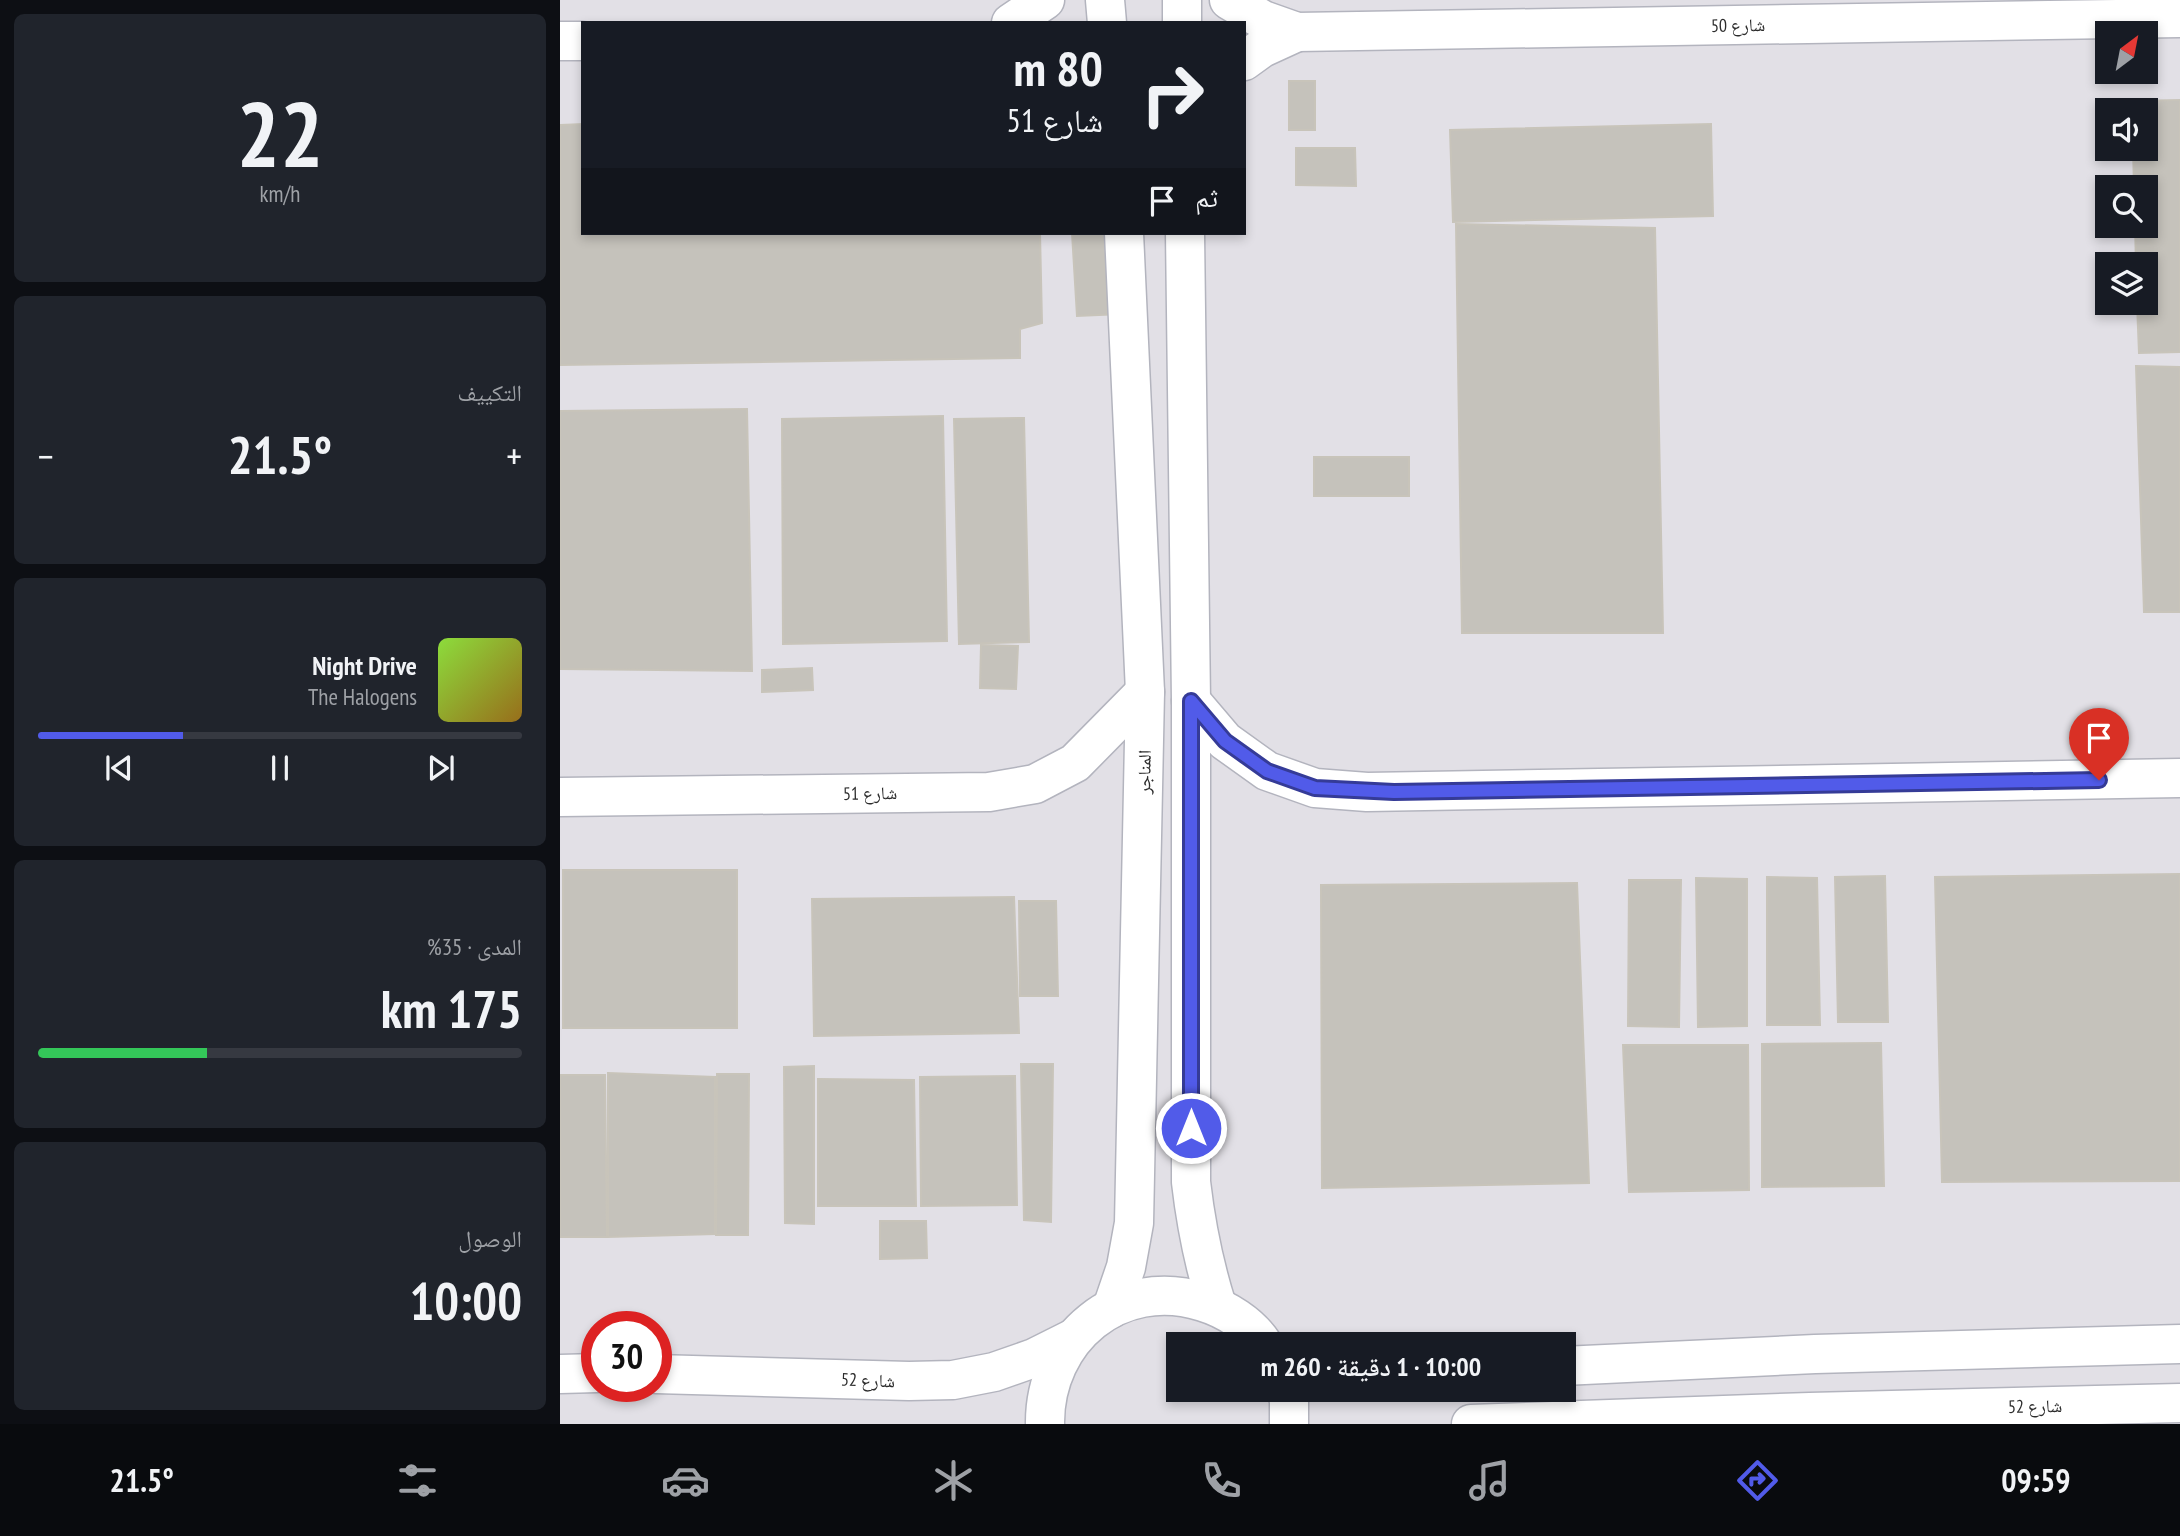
<!DOCTYPE html>
<html lang="ar">
<meta charset="utf-8">
<style>
:root{--surface:#171b24;--page:#20242c;--text:#f1f3f6;--muted:#9ea1a6;--line:#363941;--accent:#515be9}
body{margin:0;font-family:"PT Sans Narrow","Noto Naskh Arabic",sans-serif;background:var(--page);color:var(--text);direction:rtl;height:100vh;display:flex;flex-direction:column;font-size:26px;white-space:nowrap}
*{box-sizing:border-box;margin:0}
p{font-size:23px;color:var(--muted)}
.icon{flex:none;width:38px;height:38px;fill:none;stroke:currentColor;stroke-width:2;stroke-linecap:round;stroke-linejoin:round}
.map{position:relative;flex:1;overflow:hidden;direction:ltr}
.details{display:flex;flex-direction:column;gap:14px;padding:14px;background:#0d0f14;width:560px}
.details>*{flex:none}
.guide{position:absolute;left:21px;top:21px;width:665px;height:214px;border-radius:0px;box-shadow:0 4px 10px #0003;direction:rtl;background:#171b24;color:var(--text);overflow:hidden}
.needle{width:46px;rotate:32deg}
.buttons{position:absolute;left:1535px;top:21px;display:grid;gap:14px}
.buttons a{display:grid;place-items:center;width:63px;height:63px;border-radius:0px;background:var(--surface);box-shadow:0 4px 10px #0003;font-size:35px}
.speed{position:absolute;left:21px;top:1311px;display:flex;gap:14px;font-size:35px;font-weight:700;text-align:center}
.speed>*{display:grid;place-content:center;width:91px;height:91px;border-radius:50%;background:var(--surface);box-shadow:0 4px 10px #0003;line-height:1}
.speed .limit{border:10px solid #d22;background:#fff;color:#111}
.pin{position:absolute;display:grid;place-items:center;width:60px;height:60px;color:#fff;margin:-72px -30px;border-radius:50% 50% 50% 0;rotate:-45deg;box-shadow:0 0 7px #0007}
.pin .icon{rotate:45deg}
.me{position:absolute;width:77px;margin:-38px;rotate:0deg;stroke-linejoin:round;filter:drop-shadow(0 0 5px #0008)}
.turn{display:flex;align-items:center;gap:24px;height:147px;padding:0 28px;font-size:32px}
.turn .icon{width:91px;height:91px;stroke-width:2.5}
.turn b{display:block;font-size:49px;line-height:60px}
.then{display:flex;align-items:center;height:66px;padding:0 28px;background:#0003;gap:14px;font-size:26px}
.big{font-size:52px;font-weight:600;line-height:1.1}
.details .widget{flex:1;display:flex;flex-direction:column;justify-content:center;gap:10px;min-width:0;padding:0 24px;border-radius:10px;background:var(--page)}
.details .dial{align-items:center;gap:0}
.dial b{font-size:91px;line-height:1}
.song{display:flex;align-items:center;gap:21px}
.cover{width:84px;height:84px;border-radius:10px;background:linear-gradient(135deg,hsl(90 70% 55%),hsl(40 70% 35%))}
.played{height:7px;border-radius:4px;background:linear-gradient(90deg,var(--accent) 30%,var(--line) 30%)}
.keys{display:flex;justify-content:space-around;direction:ltr}
.heat{display:flex;justify-content:space-between;align-items:center;font-size:38px;direction:ltr}
.charge{height:10px;border-radius:5px;background:linear-gradient(90deg,#34c759 35%,var(--line) 0)}
.trip{position:absolute;left:606px;top:1332px;width:410px;height:70px;border-radius:0px;background:var(--surface);box-shadow:0 4px 10px #0003;font-weight:600;line-height:70px;text-align:center;direction:rtl}
.menu{display:flex;height:112px;justify-content:space-around;align-items:center;background:#090b0e;color:var(--muted)}
.menu .icon{width:49px;height:49px}
.menu .selected{color:var(--accent)}
.menu b{font-size:32px;color:var(--text)}
main{display:flex;flex:1;min-height:0}
.map>svg:first-child{display:block}
.industrial{fill:#e2e0e6;fill-rule:evenodd}
.building{fill:#c5c2bb;stroke:#c8c4ba;stroke-width:2}
.lines{fill:none;stroke-linecap:round;stroke-linejoin:round}
.minor-casing{stroke:#b3b4be;stroke-width:41}
.minor{stroke:#fff;stroke-width:38}
.route-casing{stroke:#353b97;stroke-width:18}
.route{stroke:#515be9;stroke-width:12}
.labels{text-anchor:middle;dominant-baseline:central;stroke-width:6;stroke-linejoin:round;paint-order:stroke}
.street-label{font-size:18px;fill:#2c2c2c;stroke:#fff}
</style>
<main>
<div class="map">
<svg width="1620" height="1424" viewBox="0 0 1620 1424">
<rect width="100%" height="100%" fill="#ece8e0"/>
<path class="industrial" d="M0,0H1620V1424H0ZM23,23H684V233H23ZM1547,33H1586V72H1547ZM1547,110H1586V149H1547ZM1547,187H1586V226H1547ZM1547,264H1586V303H1547ZM37,1326H96V1386H37ZM618,1344H1003V1390H618Z"/>
<g class="building">
<rect x="729" y="81" width="26" height="49"/>
<path d="M1620,100V352L1579,353L1577,303H1586V264H1576L1575,226H1586V187H1574L1573,149H1586V110H1572V101Z"/>
<path d="M23,124V233H480L482,323L460,329V358L0,365V125Z"/>
<path d="M1151,124L1153,216L893,222L890,130Z"/>
<path d="M736,148H795L796,186L736,185Z"/>
<path d="M896,224L1095,228L1103,633H902Z"/>
<path d="M512,233H556L561,314L517,316Z"/>
<path d="M1576,366L1620,367V612H1584Z"/>
<path d="M187,409L192,671L0,669V411Z"/>
<path d="M383,416L387,641L223,644L222,419Z"/>
<path d="M464,418L469,642L399,644L394,419Z"/>
<rect x="754" y="457" width="95" height="39"/>
<path d="M421,645L458,646L456,689L420,688Z"/>
<path d="M252,668L253,690L202,692V670Z"/>
<rect x="3" y="870" width="174" height="158"/>
<path d="M1620,874V1181L1382,1182L1375,877Z"/>
<path d="M1325,876L1328,1022H1278L1275,877Z"/>
<path d="M1207,877L1257,878L1260,1025H1207Z"/>
<path d="M1136,878L1187,879V1026L1138,1027Z"/>
<path d="M1069,880H1121L1119,1027L1068,1026Z"/>
<path d="M1017,883L1029,1183L762,1188L761,885Z"/>
<path d="M454,897L459,1033L254,1036L252,899Z"/>
<path d="M459,901H496L498,996H460Z"/>
<path d="M1321,1043L1324,1186L1202,1187V1044Z"/>
<path d="M1063,1045H1188L1189,1190L1069,1192Z"/>
<path d="M461,1064H493L491,1222L464,1220Z"/>
<path d="M254,1066V1224L225,1223L224,1067Z"/>
<path d="M48,1073L155,1077V1234L48,1237Z"/>
<path d="M157,1074H189L188,1235H156Z"/>
<path d="M0,1075H45L47,1237H0Z"/>
<path d="M455,1076L457,1205L361,1206L360,1077Z"/>
<path d="M258,1079L354,1080L356,1206H258Z"/>
<path d="M320,1221H366L367,1258L320,1259Z"/>
</g>
<g class="lines">
<g class="minor-casing">
<g id="minor">
<path d="M545,0L547,23"/>
<path d="M622,0V23"/>
<path d="M669,0L703,20L737,32L1620,18"/>
<path d="M451,23L485,0"/>
<path d="M0,41H23"/>
<path d="M684,61L702,48L737,32"/>
<path d="M625,233L631,701V1182C636,1225 644,1265 657,1306"/>
<path d="M631,701L665,741L707,771L755,788L807,792L1620,778"/>
<path d="M0,797L429,792L475,784L515,763L585,692"/>
<path d="M552,1308L566,1267L574,1223L585,692L564,233"/>
<path d="M1003,1366L1255,1354L1620,1344"/>
<path d="M0,1374L37,1373"/>
<path d="M96,1374L349,1381L393,1380L434,1372L474,1358L512,1339"/>
<path d="M726,1390L729,1400V1424"/>
<path d="M485,1424C484,1339 559,1275 643,1302C666,1309 690,1324 703,1344"/>
<path d="M911,1424L1250,1412L1620,1403"/>
</g>
</g>
<use href="#minor" class="minor"/>
</g>
<g class="lines">
<g class="route-casing">
<path id="route" d="M631,1128V701L665,741L707,771L755,788L834,792L1539,780"/>
</g>
<use href="#route" class="route"/>
</g>
<g class="labels">
<g class="street-label">
<text transform="translate(1178 25) rotate(-1)">شارع 50</text>
<text transform="translate(584 772) rotate(-89)">المناجر</text>
<text transform="translate(310 793) rotate(-1)">شارع 51</text>
<text transform="translate(308 1380) rotate(2)">شارع 52</text>
<text transform="translate(1475 1406) rotate(-1)">شارع 52</text>
</g>
</g>
</svg>
<div class="buttons">
<a><svg class="needle" viewBox="-14 -14 28 28"><path d="M0-13l5 13h-10z" fill="#e53935"/><path d="M0 13l5-13h-10z" fill="#9ea1a6"/></svg></a>
<a><svg class="icon" aria-label="sound" viewBox="0 0 24 24"><path d="M4 9h4l5-4v14l-5-4H4zM17 9q2 3 0 6"/></svg></a>
<a><svg class="icon" aria-label="search" viewBox="0 0 24 24"><circle cx="10" cy="10" r="6"/><path d="M15 15l6 6"/></svg></a>
<a><svg class="icon" aria-label="layers" viewBox="0 0 24 24"><path d="M12 4l9 5-9 5-9-5zM3 14l9 5 9-5"/></svg></a>
</div>
<div class="speed"><div class="limit">30</div></div>
<div class="pin" style="left:1539px;top:780px;background:#d93025"><svg class="icon" aria-label="arrive" viewBox="0 0 24 24"><path d="M6 21V4h12l-3 4 3 4H6"/></svg></div>
<svg class="me" style="left:631px;top:1128px" viewBox="-20 -20 40 40"><circle r="17" fill="#515be9" stroke="#fff" stroke-width="3"/><path d="M0-11L8 9 0 5-8 9z" fill="#fff"/></svg>
<div class="trip">10:00 · 1 دقيقة · 260 m</div>
<div class="guide">
<div class="turn"><svg class="icon" aria-label="right" viewBox="0 0 24 24"><path d="M7 20v-9h11M14 6l5 5-5 5"/></svg><div><b>80 m</b>شارع 51</div></div>
<div class="then">ثم<svg class="icon" aria-label="arrive" viewBox="0 0 24 24"><path d="M6 21V4h12l-3 4 3 4H6"/></svg></div>
</div>
</div>
<section class="details">
<div class="widget dial"><b>22</b><p>km/h</p></div>
<div class="widget"><p>التكييف</p>
<div class="heat"><a>−</a><b class="big">21.5°</b><a>+</a></div>
</div>
<div class="widget">
<div class="song"><i class="cover"></i><div><b>Night Drive</b><p>The Halogens</p></div></div>
<div class="played"></div>
<div class="keys"><svg class="icon" aria-label="previous" viewBox="0 0 24 24"><path d="M18 5L8 12l10 7zM5 5v14"/></svg><svg class="icon" aria-label="pause" viewBox="0 0 24 24"><path d="M8 5v14M16 5v14"/></svg><svg class="icon" aria-label="next" viewBox="0 0 24 24"><path d="M6 5l10 7-10 7zM19 5v14"/></svg></div>
</div>
<div class="widget"><p>المدى · 35%</p><b class="big">175 km</b><div class="charge"></div></div>
<div class="widget"><p>الوصول</p><b class="big">10:00</b></div>
</section>
</main>
<nav class="menu">
<b>09:59</b>
<svg class="icon selected" aria-label="directions" viewBox="0 0 24 24"><path d="M12 3l9 9-9 9-9-9zM9 14v-3h6M13 9l2 2-2 2"/></svg>
<svg class="icon" aria-label="music" viewBox="0 0 24 24"><path d="M9 18V5l10-2v13"/><circle cx="6" cy="18" r="3"/><circle cx="16" cy="16" r="3"/></svg>
<svg class="icon" aria-label="phone" viewBox="0 0 24 24"><path d="M5 4h4l2 5-3 2q2 4 5 5l2-3 5 2v4C11 20 4 13 5 4z"/></svg>
<svg class="icon" aria-label="climate" viewBox="0 0 24 24"><path d="M12 3v18M4 7l16 10M4 17L20 7"/></svg>
<svg class="icon" aria-label="car" viewBox="0 0 24 24"><path d="M5 17H2v-5l4-1 3-4h7l3 4 3 1v5h-3M9 17h6M6 11h13"/><circle cx="7" cy="17" r="2"/><circle cx="17" cy="17" r="2"/></svg>
<svg class="icon" aria-label="filters" viewBox="0 0 24 24"><path d="M4 7h16M4 17h16"/><circle cx="9" cy="7" r="2"/><circle cx="15" cy="17" r="2"/></svg>
<b>21.5°</b>
</nav>
